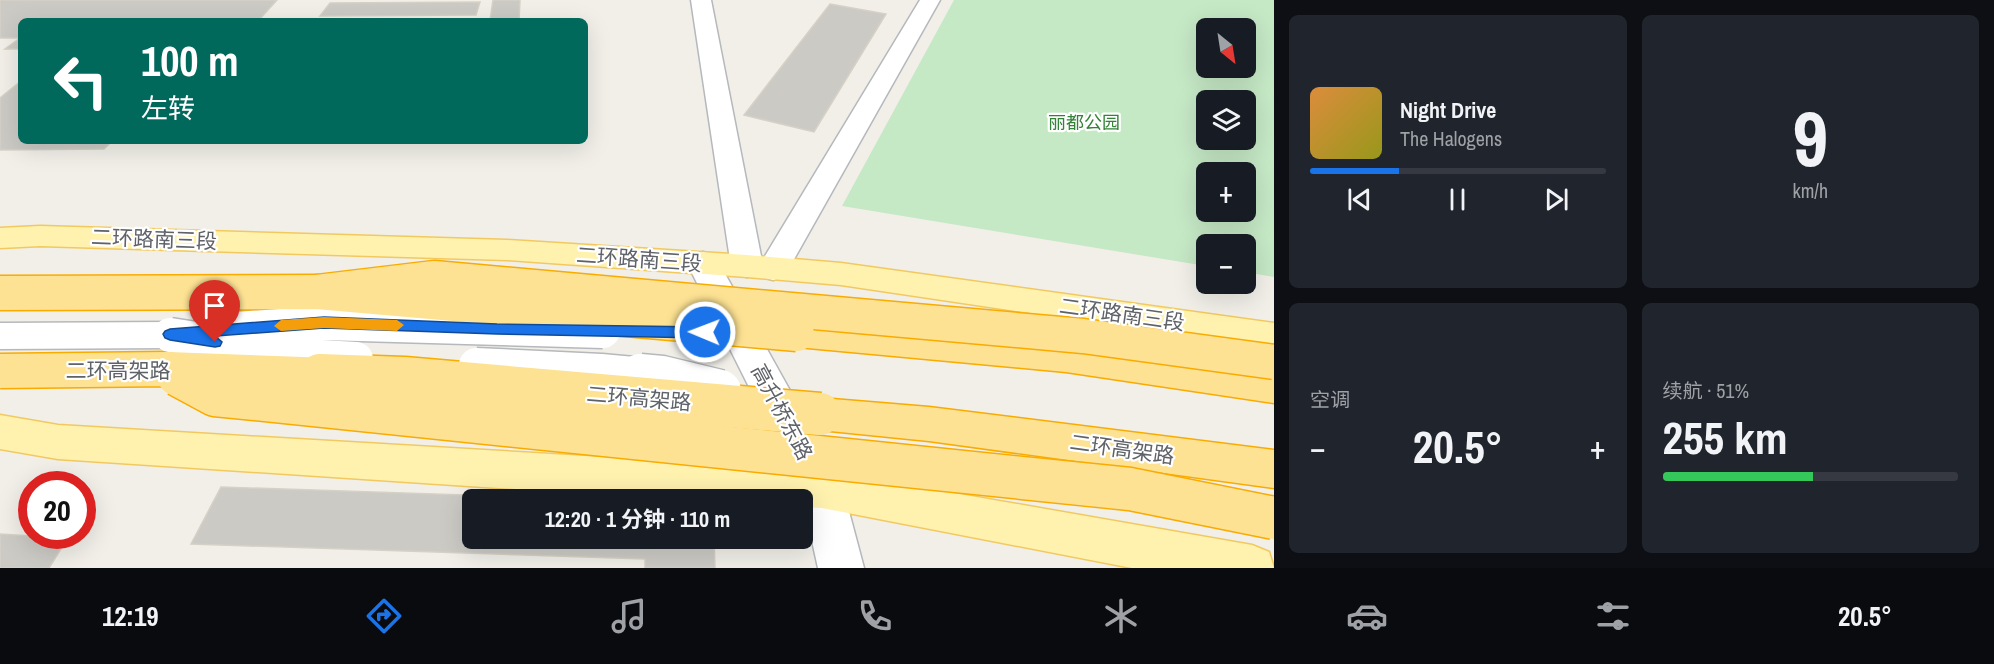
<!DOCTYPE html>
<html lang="zh">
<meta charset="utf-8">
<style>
:root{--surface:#171b24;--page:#20242c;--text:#f1f3f6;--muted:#9ea1a6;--line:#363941;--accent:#1a73e8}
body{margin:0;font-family:"Archivo Narrow","Noto Sans SC",sans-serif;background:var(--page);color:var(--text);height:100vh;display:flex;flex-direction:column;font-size:22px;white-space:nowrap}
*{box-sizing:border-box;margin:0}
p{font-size:20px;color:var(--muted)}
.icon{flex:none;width:33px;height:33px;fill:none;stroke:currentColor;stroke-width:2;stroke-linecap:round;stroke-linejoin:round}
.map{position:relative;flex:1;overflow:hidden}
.sheet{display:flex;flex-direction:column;gap:15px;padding:15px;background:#0d0f14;width:720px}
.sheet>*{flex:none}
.banner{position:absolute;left:18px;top:18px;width:570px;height:126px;border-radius:9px;box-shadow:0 6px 24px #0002;background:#00695c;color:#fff;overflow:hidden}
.needle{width:39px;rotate:150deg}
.tools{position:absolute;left:1196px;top:18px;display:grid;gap:12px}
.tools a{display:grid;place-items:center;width:60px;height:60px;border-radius:9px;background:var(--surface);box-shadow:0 6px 24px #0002;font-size:30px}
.speed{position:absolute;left:18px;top:471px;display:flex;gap:12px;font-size:30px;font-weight:700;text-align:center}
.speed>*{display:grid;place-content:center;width:78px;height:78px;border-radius:50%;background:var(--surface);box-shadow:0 6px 24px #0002;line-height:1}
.speed .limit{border:9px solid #d22;background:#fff;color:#111}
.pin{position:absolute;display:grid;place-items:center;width:51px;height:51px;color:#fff;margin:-62px -26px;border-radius:50% 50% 50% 0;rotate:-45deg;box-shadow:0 0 6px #0007}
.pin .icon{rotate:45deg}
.me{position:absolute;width:66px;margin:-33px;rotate:271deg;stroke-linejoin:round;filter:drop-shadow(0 0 4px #0008)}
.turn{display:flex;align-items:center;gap:21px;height:126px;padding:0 24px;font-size:27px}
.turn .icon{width:78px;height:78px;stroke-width:2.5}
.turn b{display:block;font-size:42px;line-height:51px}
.big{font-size:45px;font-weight:700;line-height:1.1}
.sheet .tile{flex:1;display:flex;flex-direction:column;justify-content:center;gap:9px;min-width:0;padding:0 21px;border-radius:9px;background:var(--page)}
.sheet .dial{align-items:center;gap:0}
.dial b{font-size:78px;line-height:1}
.song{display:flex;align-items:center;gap:18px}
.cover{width:72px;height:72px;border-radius:9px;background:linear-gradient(135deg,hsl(30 70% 55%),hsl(60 70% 35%))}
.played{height:6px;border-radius:3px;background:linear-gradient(90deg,var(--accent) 30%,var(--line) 30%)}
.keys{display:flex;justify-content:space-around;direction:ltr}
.heat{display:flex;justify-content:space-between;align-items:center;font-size:33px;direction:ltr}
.charge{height:9px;border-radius:4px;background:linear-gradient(90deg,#34c759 51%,var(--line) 0)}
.sheet .tiles{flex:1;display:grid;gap:15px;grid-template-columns:repeat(2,1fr)}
.trip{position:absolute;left:462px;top:489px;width:351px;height:60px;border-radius:9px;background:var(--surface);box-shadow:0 6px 24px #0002;font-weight:700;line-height:60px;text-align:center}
.dock{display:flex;height:96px;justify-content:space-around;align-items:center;background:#090b0e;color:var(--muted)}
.dock .icon{width:42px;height:42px}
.dock .selected{color:var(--accent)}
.dock b{font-size:27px;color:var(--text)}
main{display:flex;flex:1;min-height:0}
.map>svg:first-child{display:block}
.green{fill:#c5e8c5;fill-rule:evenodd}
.building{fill:#cccac5;stroke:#d6d1c6;stroke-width:1.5}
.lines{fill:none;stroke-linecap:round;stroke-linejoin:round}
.minor-casing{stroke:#b5b8bc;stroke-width:3}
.major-casing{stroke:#f2c960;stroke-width:3}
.highway-casing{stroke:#f9ab00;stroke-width:3}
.minor{fill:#fff;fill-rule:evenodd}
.major{fill:#fff2af;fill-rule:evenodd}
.highway{fill:#fde293;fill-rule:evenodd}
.minor-bridge-far1-casing{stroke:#b5b8bc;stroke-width:37;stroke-linecap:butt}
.minor-bridge-casing{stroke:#b5b8bc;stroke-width:45;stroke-linecap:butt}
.highway-bridge-far1-casing{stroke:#f9ab00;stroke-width:37;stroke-linecap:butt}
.highway-bridge-casing{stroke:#f9ab00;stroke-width:45;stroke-linecap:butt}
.minor-bridge-far1{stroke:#fff;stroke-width:34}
.minor-bridge{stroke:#fff;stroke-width:42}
.highway-bridge-far1{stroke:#fde293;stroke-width:34}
.highway-bridge{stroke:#fde293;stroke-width:42}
.route{fill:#1a73e8;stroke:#114b97;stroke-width:1.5}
.slow{fill:#f59e0b}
.labels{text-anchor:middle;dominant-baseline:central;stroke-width:4.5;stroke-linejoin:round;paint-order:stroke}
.far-park-label{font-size:18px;fill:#348238;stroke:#fff}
.street-label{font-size:21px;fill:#5f6368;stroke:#fff}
</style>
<main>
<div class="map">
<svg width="1274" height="568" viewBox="0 0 1274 568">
<rect width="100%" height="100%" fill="#f1efe8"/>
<path class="green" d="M954,0H1274V277L1245,272V244H1206V266L842,206ZM1206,28H1245V68H1206ZM1206,100H1245V140H1206ZM1206,172H1245V212H1206Z"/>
<g class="building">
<path d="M0,0H277L258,21H21V49H5L20,38H0Z"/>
<path d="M493,0H520L519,21H490Z"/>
<path d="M480,2L476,15L320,16L330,3Z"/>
<path d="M830,4L886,14L814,132L744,115Z"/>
<path d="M21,81V141H112L104,149L0,150V98Z"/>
<path d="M221,487L615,500H472V538H714L715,568H645V559L191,544Z"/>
<path d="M0,534L32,536H69L49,568H0Z"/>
</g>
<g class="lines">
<g class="minor-casing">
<g id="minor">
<path d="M691,0H711L762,261L920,0H940L784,277L773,280L762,277L759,273L747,277L736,274L731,266Z"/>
<path d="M703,252L714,255L719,263L837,475L843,489L864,568H818L801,491L687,263L692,255Z"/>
<path d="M170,322L183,326L188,335L183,344L170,348L0,349V323Z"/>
</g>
</g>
<g class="major-casing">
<g id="major">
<path d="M40,226L507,240L747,255L841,263L1274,323V349L841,285L747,277L507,260L40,246L0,248V228Z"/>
<path d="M0,415L58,425L822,470L1252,545L1269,552L1274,568H1132L822,508L802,507V500H683L58,459L0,449Z"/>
</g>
</g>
<g class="highway-casing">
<g id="highway">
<path d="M797,321L1066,344L1274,373V403L1066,372L797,347L784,343L779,334L784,325Z"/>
<path d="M820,398L929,407L1274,450V488L929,441L820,430L806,426L800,414L806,402Z"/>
</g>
</g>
<use href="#minor" class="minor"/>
<use href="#major" class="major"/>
<use href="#highway" class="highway"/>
<g class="minor-bridge-far1-casing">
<g id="minor-bridge-far1">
<path d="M220,330L324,323L603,331"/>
<path d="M170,335L303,356L356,359"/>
<path d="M476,365L601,371L655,376"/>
</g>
</g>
<g class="minor-bridge-casing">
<path id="minor-bridge" d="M640,375L662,377L720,391"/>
</g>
<g class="highway-bridge-far1-casing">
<g id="highway-bridge-far1">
<path d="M317,292L434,278L1083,336L1274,362"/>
<path d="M0,293L317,292L797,334"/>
<path d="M168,369L181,376"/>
<path d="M0,371L168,369L359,376"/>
</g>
</g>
<g class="highway-bridge-casing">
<g id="highway-bridge">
<path d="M178,375L215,395L1130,489L1274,518"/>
<path d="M320,375L404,378L820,414"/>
</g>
</g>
<use href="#minor-bridge-far1" class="minor-bridge-far1"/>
<use href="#minor-bridge" class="minor-bridge"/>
<use href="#highway-bridge-far1" class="highway-bridge-far1"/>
<use href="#highway-bridge" class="highway-bridge"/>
</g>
<path class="route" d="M324,317L497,324L705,327L710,329L712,332L710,336L705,338L497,334L324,328L215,336L222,342L220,346L215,347L170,340L165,338L163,334L165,331L170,329Z"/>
<path class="slow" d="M324,317L397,320L404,325L397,331L324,328L281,331L274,326L281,320Z"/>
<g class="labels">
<g class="far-park-label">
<text x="1084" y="122">丽都公园</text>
</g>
<g class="street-label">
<text transform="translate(154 239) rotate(2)">二环路南三段</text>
<text transform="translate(639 259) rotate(4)">二环路南三段</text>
<text transform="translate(1122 314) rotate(8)">二环路南三段</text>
<text x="118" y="370">二环高架路</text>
<text transform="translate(639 398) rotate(5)">二环高架路</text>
<text transform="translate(782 412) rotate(62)">高升桥东路</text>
<text transform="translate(1122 449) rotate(8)">二环高架路</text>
</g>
</g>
</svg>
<div class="tools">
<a><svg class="needle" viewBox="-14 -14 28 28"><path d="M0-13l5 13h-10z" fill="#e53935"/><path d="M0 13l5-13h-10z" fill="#9ea1a6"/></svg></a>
<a><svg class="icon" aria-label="layers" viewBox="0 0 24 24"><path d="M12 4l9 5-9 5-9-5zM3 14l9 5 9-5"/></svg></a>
<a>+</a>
<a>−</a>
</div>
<div class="speed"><div class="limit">20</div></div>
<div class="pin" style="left:215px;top:342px;background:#d93025"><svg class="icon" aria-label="arrive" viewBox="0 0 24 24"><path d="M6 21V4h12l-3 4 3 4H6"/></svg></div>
<svg class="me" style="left:705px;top:332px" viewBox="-20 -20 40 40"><circle r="17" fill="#1a73e8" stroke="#fff" stroke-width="3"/><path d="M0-11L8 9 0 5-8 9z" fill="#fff"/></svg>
<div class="trip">12:20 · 1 分钟 · 110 m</div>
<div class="banner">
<div class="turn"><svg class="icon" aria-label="left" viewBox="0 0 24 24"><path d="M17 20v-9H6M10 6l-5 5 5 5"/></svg><div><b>100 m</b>左转</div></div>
</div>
</div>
<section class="sheet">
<div class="tiles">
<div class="tile">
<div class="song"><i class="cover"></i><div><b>Night Drive</b><p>The Halogens</p></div></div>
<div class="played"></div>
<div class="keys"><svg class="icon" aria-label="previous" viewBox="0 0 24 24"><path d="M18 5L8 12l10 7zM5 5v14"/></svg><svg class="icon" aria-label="pause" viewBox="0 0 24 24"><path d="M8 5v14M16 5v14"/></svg><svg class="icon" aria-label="next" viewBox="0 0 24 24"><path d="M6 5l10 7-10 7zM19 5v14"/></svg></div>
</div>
<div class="tile dial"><b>9</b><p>km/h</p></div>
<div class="tile"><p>空调</p>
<div class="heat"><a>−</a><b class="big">20.5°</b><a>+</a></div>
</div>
<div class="tile"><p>续航 · 51%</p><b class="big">255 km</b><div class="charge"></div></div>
</div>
</section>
</main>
<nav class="dock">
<b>12:19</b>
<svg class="icon selected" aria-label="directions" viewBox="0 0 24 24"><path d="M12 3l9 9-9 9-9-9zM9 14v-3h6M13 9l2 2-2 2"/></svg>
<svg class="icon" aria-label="music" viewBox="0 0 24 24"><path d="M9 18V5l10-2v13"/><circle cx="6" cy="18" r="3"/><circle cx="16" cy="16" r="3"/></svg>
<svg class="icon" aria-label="phone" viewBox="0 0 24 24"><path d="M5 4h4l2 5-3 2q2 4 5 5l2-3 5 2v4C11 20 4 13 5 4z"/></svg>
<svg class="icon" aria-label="climate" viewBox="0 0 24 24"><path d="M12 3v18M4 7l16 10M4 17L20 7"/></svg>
<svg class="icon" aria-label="car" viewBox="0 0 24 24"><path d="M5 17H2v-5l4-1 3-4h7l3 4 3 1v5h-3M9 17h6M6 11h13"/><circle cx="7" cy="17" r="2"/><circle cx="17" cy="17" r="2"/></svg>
<svg class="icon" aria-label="filters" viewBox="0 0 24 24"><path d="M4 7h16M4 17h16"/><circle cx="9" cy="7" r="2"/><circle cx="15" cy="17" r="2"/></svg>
<b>20.5°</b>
</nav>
